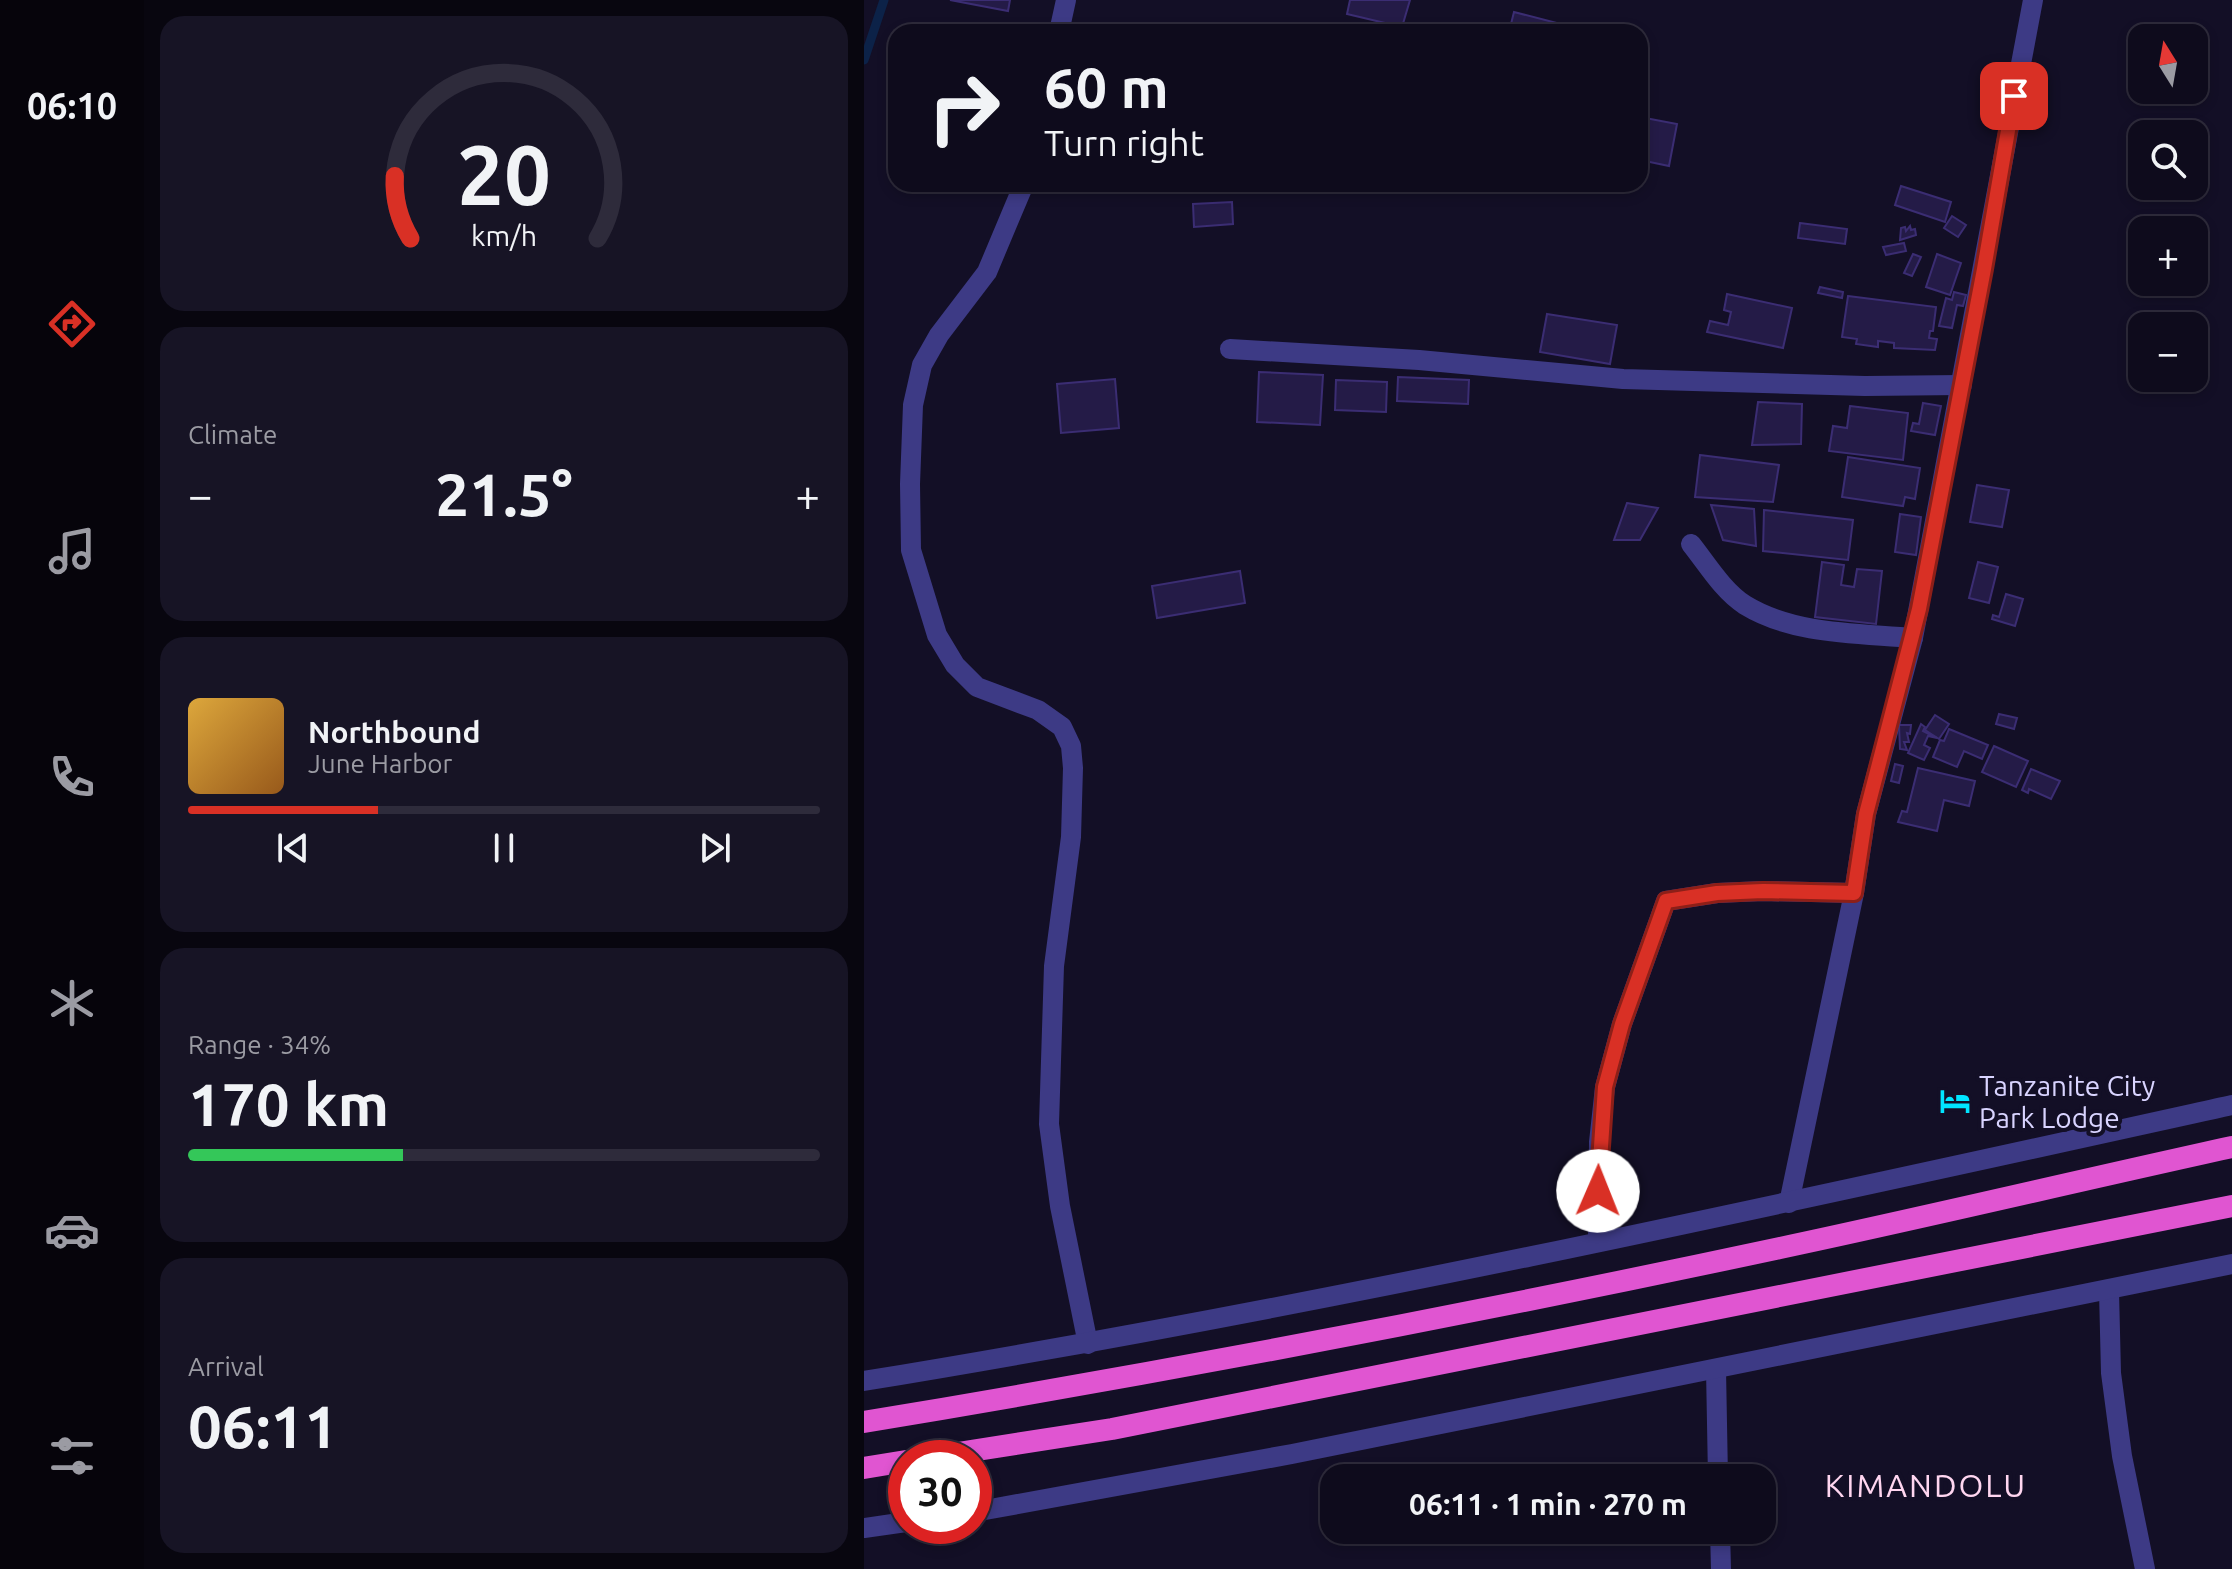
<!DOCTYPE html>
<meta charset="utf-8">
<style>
:root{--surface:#0e0b1c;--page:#171425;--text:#f1f3f6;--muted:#9b9ba3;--line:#2e2b3b;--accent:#d93025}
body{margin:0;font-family:Ubuntu,sans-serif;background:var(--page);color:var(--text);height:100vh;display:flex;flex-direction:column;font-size:30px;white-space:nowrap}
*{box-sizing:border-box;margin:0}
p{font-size:26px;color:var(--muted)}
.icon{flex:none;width:44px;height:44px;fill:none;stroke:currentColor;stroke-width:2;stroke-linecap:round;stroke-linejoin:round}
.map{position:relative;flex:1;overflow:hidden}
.side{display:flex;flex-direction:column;gap:16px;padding:16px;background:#08060f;width:720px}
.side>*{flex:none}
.guide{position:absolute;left:24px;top:24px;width:760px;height:168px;border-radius:24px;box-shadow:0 4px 12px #0003,0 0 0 2px var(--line);background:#0e0b1c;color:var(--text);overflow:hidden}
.needle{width:52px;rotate:349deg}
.controls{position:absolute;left:1264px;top:24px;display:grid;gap:16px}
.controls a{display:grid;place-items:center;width:80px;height:80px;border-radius:16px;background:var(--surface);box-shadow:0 4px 12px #0003,0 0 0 2px var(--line);font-size:40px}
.speed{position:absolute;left:24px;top:1440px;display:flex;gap:16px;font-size:40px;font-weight:700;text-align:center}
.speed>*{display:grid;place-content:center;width:104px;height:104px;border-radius:50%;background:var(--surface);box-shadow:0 4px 12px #0003,0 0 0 2px var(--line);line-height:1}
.speed .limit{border:12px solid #d22;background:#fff;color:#111}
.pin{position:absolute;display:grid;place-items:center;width:68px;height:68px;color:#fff;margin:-34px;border-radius:16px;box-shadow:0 4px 12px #0006}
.me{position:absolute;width:88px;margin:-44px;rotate:1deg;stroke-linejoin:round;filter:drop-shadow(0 0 6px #0008)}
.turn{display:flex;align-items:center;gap:28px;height:168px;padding:0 24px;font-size:36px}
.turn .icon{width:104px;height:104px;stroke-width:2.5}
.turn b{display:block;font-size:56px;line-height:68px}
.big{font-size:60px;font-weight:700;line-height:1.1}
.side .widget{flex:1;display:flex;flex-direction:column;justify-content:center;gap:12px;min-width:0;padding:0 28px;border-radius:24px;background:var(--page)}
.side .dial{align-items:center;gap:0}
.dial svg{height:208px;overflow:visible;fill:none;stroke:var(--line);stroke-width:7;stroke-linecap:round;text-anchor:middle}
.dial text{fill:var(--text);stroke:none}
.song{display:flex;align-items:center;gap:24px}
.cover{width:96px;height:96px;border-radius:12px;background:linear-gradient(135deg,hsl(40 70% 55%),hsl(30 70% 35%))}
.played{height:8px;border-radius:4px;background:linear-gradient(90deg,var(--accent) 30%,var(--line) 30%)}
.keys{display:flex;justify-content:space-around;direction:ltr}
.heat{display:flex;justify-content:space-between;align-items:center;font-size:44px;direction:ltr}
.charge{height:12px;border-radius:6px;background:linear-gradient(90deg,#34c759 34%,var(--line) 0)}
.trip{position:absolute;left:456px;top:1464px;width:456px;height:80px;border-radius:24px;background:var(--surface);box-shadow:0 4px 12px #0003,0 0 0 2px var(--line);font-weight:700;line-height:80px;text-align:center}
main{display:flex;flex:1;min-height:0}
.tabs{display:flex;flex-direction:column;width:144px;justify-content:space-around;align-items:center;background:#06040b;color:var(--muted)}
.tabs .icon{width:56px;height:56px}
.tabs .selected{color:var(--accent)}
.tabs b{font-size:36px;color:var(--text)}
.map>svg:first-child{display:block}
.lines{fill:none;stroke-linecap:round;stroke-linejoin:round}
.stream{stroke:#0c2248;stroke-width:9}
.building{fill:#241b47;stroke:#3b2d73;stroke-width:2}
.minor{stroke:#3d3a85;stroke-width:20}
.trunk{stroke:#e055d1;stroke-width:22}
.route-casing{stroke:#8d1f18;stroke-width:20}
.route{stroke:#d93025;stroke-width:14}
.labels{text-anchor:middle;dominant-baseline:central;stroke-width:8;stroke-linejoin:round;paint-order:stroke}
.poi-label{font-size:28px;fill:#d9d4ff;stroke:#130f26;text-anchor:start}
.quarter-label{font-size:32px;letter-spacing:2px;fill:#ffd6f0;stroke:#130f26}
</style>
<main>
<nav class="tabs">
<b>06:10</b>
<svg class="icon selected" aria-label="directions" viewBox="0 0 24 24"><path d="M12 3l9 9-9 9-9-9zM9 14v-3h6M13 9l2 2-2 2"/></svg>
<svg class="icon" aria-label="music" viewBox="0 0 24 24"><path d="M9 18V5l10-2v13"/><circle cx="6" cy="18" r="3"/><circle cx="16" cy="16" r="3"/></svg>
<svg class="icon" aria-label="phone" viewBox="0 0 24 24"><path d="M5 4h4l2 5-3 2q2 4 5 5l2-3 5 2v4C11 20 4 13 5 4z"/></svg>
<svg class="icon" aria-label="climate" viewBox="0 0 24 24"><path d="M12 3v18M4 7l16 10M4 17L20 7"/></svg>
<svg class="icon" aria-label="car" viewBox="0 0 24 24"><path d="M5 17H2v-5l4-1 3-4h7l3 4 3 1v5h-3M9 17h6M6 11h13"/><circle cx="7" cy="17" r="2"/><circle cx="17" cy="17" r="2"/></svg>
<svg class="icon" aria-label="filters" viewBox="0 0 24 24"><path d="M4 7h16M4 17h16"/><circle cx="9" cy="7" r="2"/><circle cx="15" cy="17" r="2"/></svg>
</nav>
<section class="side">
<div class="widget dial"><svg viewBox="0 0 100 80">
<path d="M14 69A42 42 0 1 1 86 69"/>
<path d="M14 69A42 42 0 0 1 8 45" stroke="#d93025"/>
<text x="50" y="56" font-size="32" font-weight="700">20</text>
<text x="50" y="72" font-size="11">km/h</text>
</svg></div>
<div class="widget"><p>Climate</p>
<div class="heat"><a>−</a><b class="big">21.5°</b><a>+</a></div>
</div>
<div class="widget">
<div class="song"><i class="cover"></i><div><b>Northbound</b><p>June Harbor</p></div></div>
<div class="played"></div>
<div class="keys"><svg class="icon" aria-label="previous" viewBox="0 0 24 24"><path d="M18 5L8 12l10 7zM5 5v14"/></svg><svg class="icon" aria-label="pause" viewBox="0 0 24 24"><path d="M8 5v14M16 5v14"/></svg><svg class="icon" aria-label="next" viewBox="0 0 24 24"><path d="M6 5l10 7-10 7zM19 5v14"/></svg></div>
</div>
<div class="widget"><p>Range · 34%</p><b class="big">170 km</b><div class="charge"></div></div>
<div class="widget"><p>Arrival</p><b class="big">06:11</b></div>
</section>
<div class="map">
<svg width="1368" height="1569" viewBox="0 0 1368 1569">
<rect width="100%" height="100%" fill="#130f26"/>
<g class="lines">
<path class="stream" d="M0,60L20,0"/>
</g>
<g class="building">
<path d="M86,0H146L144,11Z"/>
<path d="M486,0H546L538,27L483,14Z"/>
<path d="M650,12L708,27L706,32H645Z"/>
<path d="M776,117L813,124L805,166L776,160Z"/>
<path d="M1037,186L1087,202L1081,222L1031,205Z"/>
<path d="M368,202L369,224L330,227L329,204Z"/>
<path d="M1088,216L1102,225L1094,237L1080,228Z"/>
<path d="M936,223L983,229L981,244L934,238Z"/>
<path d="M1046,226L1047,230L1051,229L1052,235L1036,240L1037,228L1041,227L1042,231Z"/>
<path d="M1040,243L1042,251L1022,255L1019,247Z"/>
<path d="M1049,254L1057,257L1048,276L1040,273Z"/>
<path d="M1073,254L1097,263L1086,295L1062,287Z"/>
<path d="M956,287L979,292L978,298L954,293Z"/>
<path d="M1090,292L1102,295L1099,306L1093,305L1088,328L1075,326L1082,298L1088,300Z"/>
<path d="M863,294L928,308L919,348L843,332L846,321L864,325L867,312L860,310Z"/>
<path d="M984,296L1072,307L1069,331H1066L1065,338L1073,339L1071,350L1030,348V343L1014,341V347L992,344L993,339L978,337Z"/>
<path d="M683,314L753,325L746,364L676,352Z"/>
<path d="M395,372L459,375L456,425L393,422Z"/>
<path d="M534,377L605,380L604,404L533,401Z"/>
<path d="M251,379L255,428L197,433L193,384Z"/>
<path d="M472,380L523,382L522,412L471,410Z"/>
<path d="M894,402L938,404L937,444L888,445Z"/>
<path d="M1059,403L1077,406L1071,435L1047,431L1049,423L1055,424Z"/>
<path d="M986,406L1044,413L1039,460L965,451L969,426L983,428Z"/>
<path d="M836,455L915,465L909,502L831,497Z"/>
<path d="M984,457L1056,468L1051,499L1041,497L1039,506L978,497Z"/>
<path d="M1113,485L1145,490L1138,527L1106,522Z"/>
<path d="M763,503L794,508L776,540H750Z"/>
<path d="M847,505L890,509L892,546L859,540Z"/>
<path d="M900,510L989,520L984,560L899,551Z"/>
<path d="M1036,514L1057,517L1052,555L1031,552Z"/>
<path d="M958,562L980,565L977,585L990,587L993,569L1018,571L1012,624L951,617Z"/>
<path d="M1114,562L1134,567L1125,603L1105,598Z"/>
<path d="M376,571L381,603L293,618L288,586Z"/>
<path d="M1142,594L1159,599L1151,626L1128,619L1129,615L1135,617Z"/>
<path d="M1135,714L1153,718L1150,729L1132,724Z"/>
<path d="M1071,715L1085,724L1075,739L1061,730Z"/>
<path d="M1057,724L1061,727L1059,731L1073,738L1064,736L1060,745L1066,748L1060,760L1044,753Z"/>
<path d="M1035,725H1047L1046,734L1043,733L1045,742H1040L1043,750L1036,749Z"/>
<path d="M1085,729L1124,745L1118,759L1100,751L1093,767L1069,757L1076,740L1080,741Z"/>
<path d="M1130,746L1164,761L1152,787L1118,772Z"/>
<path d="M1031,764L1039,766L1035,783L1027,781Z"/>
<path d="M1054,768L1111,781L1105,806L1080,800L1073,831L1034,822L1038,811L1043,812Z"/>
<path d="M1167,769L1196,781L1187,799L1165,789L1164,793L1158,790Z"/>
</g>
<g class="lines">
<g class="minor">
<path d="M195,32L202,0"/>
<path d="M160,184L123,272L75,335L58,365L49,405L46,484L47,550L73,635L91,665L113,687L174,710L198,727L207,746L209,768L207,837L190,966L185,1124L196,1206L224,1344"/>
<path d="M366,349L555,360L759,379L1001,386L1098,385"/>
<path d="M827,544C843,564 859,591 881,605C930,635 993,633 1049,638"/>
<path d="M925,1203L990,893L1002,814L1049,638L1169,0"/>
<path d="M734,1242L735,1142L741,1087L758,1024L802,901L853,893L899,891L990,893"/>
<path d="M1245,1291L1247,1373L1258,1456L1281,1569"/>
<path d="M852,1369L854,1478"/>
<path d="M0,1381C459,1306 914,1205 1368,1105"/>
<path d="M110,1512L428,1454L1368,1264"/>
<path d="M0,1528L42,1522"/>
<path d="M856,1530L857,1569"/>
</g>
<g class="trunk">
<path d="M0,1422C307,1371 612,1313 916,1248C1067,1216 1217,1180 1368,1147"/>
<path d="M62,1458L248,1429L1368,1206"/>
<path d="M0,1468L42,1461"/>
</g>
</g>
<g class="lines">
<g class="route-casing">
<path id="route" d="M734,1191L741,1087L758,1024L802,901L853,893L899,891L990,893L1002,814L1055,609L1120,269L1150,96"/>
</g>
<use href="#route" class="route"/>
</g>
<defs>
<g id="hotel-bare" transform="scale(2.4)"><path d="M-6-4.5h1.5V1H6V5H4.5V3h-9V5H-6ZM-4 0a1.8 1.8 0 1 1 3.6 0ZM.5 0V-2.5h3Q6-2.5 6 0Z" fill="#00e5ff" stroke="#130f26" stroke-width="2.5" paint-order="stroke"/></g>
</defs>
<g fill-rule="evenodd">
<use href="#hotel-bare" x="1091" y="1101"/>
</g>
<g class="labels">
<g class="poi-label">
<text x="1115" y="1085">Tanzanite City<tspan x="1115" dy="32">Park Lodge</tspan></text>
</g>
<g class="quarter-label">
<text x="1062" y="1485">KIMANDOLU</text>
</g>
</g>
</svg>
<div class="controls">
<a><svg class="needle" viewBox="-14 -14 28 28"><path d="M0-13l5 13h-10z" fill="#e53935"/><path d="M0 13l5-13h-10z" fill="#9b9ba3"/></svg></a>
<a><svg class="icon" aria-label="search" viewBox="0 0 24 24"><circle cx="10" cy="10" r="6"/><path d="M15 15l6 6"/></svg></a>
<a>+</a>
<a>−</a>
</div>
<div class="speed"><div class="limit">30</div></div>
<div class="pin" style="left:1150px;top:96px;background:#d93025"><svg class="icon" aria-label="arrive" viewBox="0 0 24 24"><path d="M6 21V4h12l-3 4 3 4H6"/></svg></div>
<svg class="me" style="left:734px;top:1191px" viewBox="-20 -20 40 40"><circle r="19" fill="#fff"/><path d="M0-13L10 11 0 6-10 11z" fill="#d93025"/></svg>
<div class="trip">06:11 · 1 min · 270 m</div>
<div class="guide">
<div class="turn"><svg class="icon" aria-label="right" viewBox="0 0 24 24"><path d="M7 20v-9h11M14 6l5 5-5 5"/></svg><div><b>60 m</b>Turn right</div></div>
</div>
</div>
</main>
